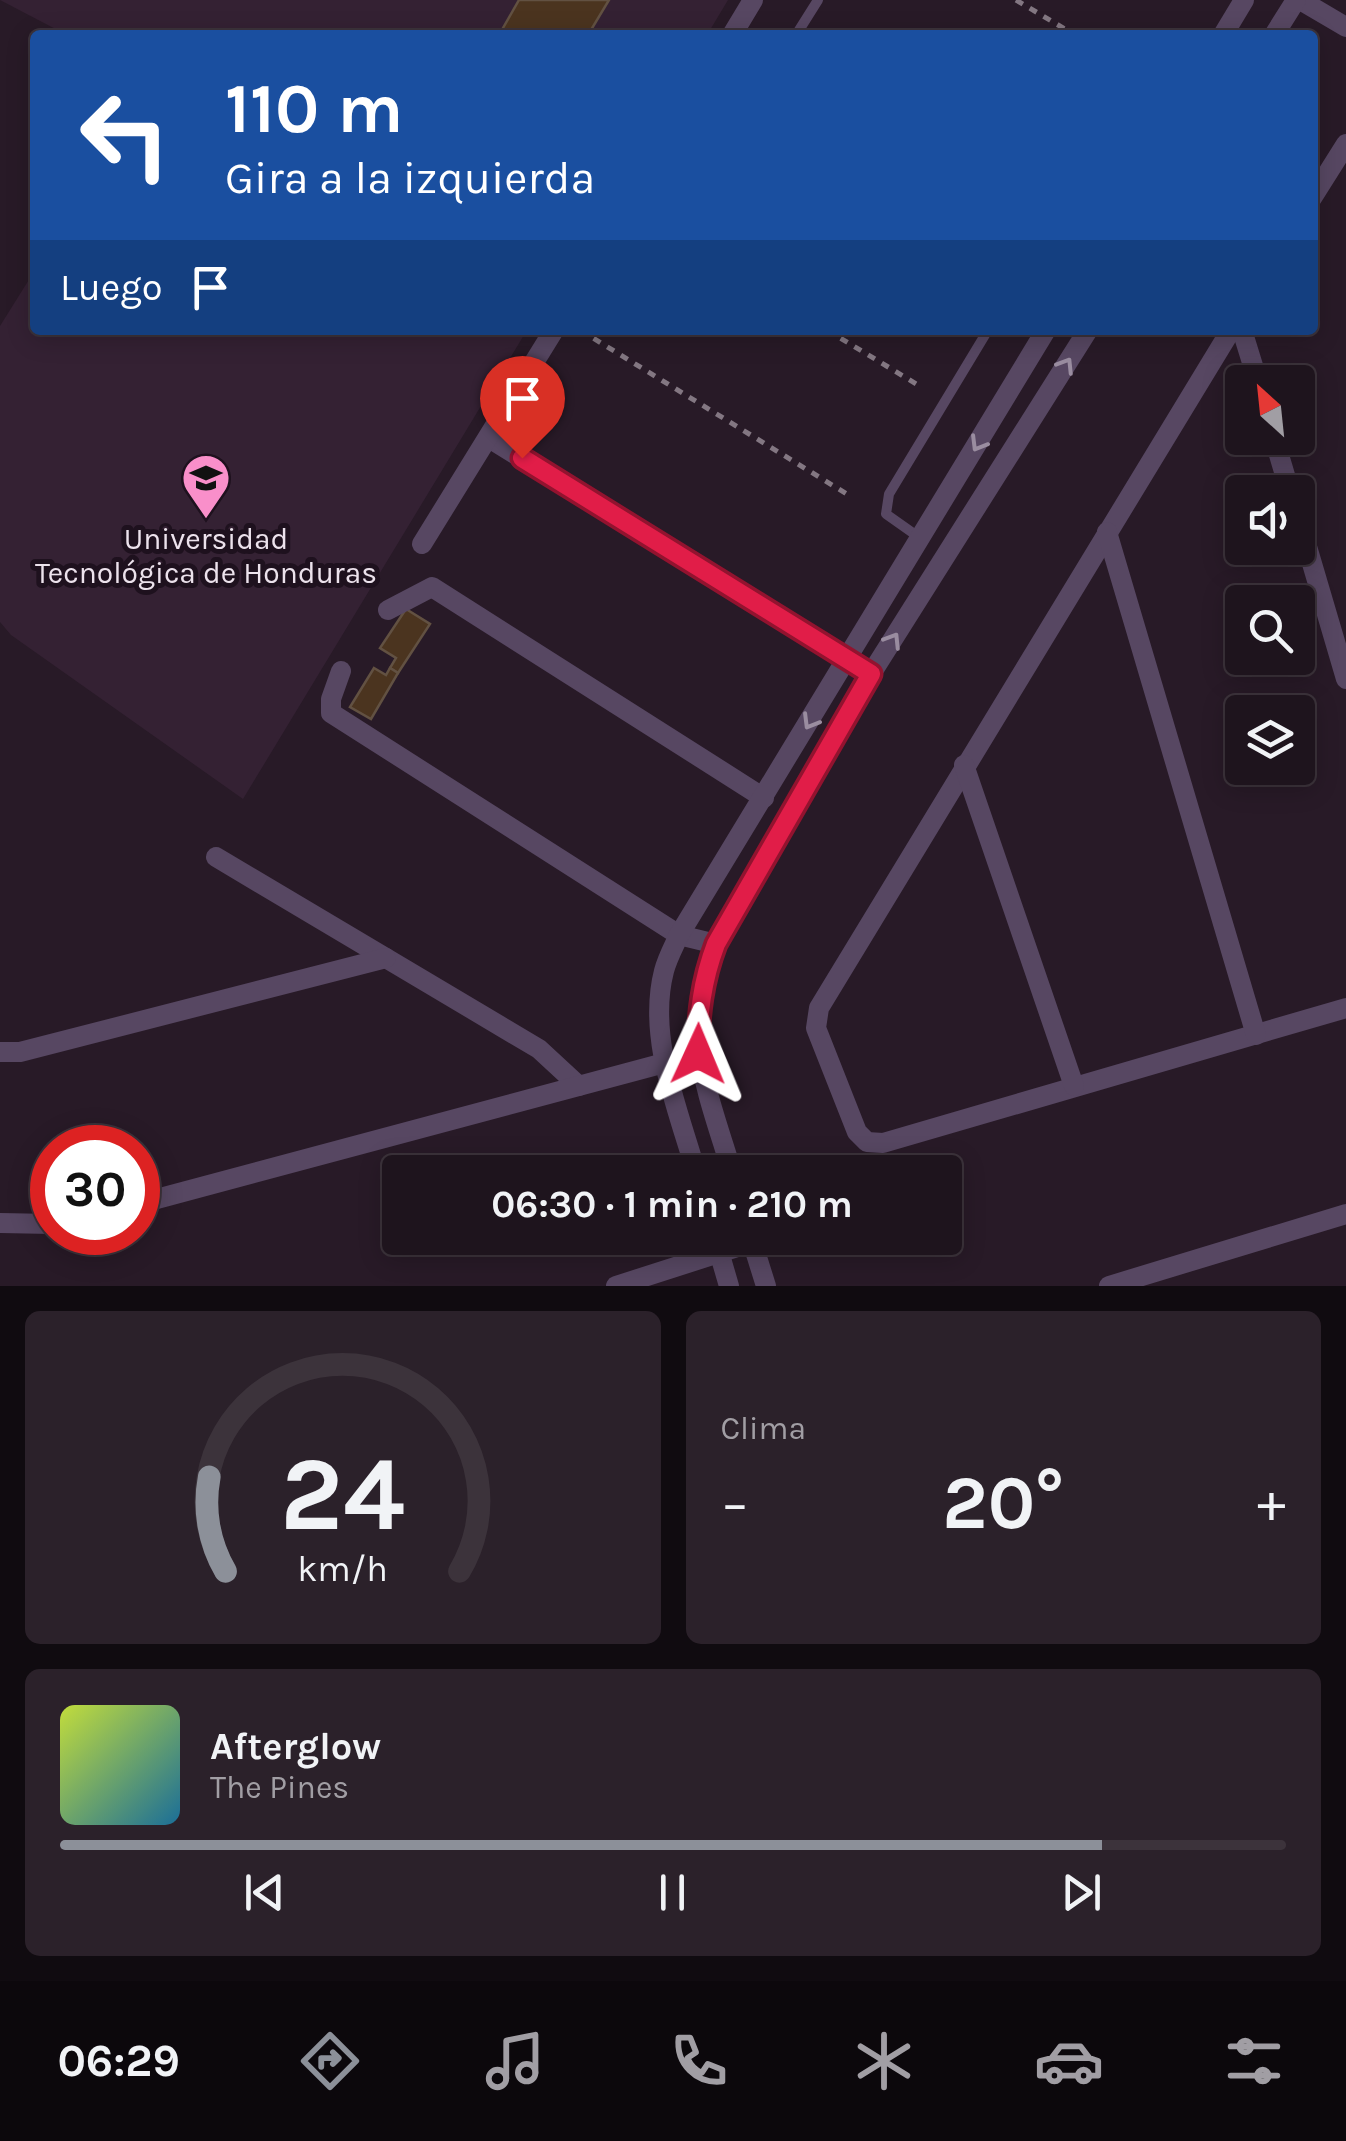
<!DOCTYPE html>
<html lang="es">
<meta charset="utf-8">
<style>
:root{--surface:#1e141d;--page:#2b212a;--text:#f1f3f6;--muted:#a19ea4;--line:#3c333b;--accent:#8c9099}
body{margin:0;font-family:Karla,sans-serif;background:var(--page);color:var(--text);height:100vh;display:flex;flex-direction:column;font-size:38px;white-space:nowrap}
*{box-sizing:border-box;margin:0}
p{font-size:32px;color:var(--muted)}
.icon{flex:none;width:55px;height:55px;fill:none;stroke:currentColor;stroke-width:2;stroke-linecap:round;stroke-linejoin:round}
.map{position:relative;height:1286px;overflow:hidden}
.panel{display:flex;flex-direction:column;gap:25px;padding:25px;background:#100b10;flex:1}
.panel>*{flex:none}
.banner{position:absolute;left:30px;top:30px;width:1288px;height:305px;border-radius:10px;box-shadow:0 5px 25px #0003,0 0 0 2px var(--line);background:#1a4fa0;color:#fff;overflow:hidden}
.needle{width:65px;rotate:333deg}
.buttons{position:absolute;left:1225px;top:365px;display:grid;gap:20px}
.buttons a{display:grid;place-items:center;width:90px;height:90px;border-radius:10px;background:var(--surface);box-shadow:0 5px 25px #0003,0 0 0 2px var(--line);font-size:50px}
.speed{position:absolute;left:30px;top:1125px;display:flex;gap:20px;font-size:50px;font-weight:700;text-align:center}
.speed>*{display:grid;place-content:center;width:130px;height:130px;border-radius:50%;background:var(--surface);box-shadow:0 5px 25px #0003,0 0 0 2px var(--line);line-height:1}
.speed .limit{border:15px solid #d22;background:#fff;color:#111}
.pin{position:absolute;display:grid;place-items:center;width:85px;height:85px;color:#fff;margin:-102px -42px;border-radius:50% 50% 50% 0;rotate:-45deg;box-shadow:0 0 10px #0007}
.pin .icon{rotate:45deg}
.me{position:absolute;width:110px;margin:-55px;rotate:1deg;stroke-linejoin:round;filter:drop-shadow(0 0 8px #0008)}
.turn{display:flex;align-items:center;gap:35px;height:210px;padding:0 30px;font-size:45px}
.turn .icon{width:130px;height:130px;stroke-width:2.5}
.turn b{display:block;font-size:70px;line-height:85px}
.then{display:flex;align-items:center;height:95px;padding:0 30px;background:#0003;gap:20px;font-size:38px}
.big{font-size:75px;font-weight:700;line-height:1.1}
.panel .widget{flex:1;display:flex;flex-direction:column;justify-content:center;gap:15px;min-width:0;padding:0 35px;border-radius:15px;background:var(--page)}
.panel .dial{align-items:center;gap:0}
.dial svg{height:260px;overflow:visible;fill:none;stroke:var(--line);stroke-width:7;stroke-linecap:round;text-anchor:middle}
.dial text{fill:var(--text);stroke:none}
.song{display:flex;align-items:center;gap:30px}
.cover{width:120px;height:120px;border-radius:15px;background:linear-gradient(135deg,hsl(70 70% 55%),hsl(200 70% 35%))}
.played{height:10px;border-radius:5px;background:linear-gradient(90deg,var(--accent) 85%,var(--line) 85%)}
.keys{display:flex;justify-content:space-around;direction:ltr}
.heat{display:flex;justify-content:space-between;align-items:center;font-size:55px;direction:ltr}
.panel .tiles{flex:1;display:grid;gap:25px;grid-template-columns:1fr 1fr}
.widget:last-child{grid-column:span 2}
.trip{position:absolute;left:382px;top:1155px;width:580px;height:100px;border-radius:10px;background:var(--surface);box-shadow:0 5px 25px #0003,0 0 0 2px var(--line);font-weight:700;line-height:100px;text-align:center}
.tabs{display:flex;height:160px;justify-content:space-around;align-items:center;background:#0c080c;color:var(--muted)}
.tabs .icon{width:70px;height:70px}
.tabs .on{color:var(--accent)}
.tabs b{font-size:45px;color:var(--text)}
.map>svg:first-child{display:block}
.built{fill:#342133}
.building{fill:#4b341f;stroke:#625142;stroke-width:2.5}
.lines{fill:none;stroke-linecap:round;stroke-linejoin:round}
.path{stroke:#837782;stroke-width:5;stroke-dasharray:8 8;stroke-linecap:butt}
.service{stroke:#574762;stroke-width:10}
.minor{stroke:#574762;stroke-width:20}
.oneway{stroke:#9a8da0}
.route-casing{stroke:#92132f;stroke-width:25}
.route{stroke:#e11d48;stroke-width:18}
.labels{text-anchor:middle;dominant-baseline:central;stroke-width:10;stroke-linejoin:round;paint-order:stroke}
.poi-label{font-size:30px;fill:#ece2ec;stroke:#1e111e}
</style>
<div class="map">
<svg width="1346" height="1286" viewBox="0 0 1346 1286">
<rect width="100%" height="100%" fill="#281a27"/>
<g class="built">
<path d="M0,0H728L707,35H67Z"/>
<path d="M35,270V330H527L243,799L11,635L0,622V326Z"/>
</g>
<g class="building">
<path d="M519,0H609L588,35H499Z"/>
<path d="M406,609L430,624L398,673L390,668L396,658L380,648Z"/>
<path d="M374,668L386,675L390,668L398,673L371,719L350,707Z"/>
</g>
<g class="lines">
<g class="path">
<path d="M1016,0L1075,35"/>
<path d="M580,330L850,496"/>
<path d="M827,330L918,385"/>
</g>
<g class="service">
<path d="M796,35L818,0"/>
<path d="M920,538L886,514L889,494L988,330"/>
</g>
<g class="minor">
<path d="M1300,0L1346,27"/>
<path d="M732,35L753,0"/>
<path d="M1223,35L1244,0"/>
<path d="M1274,35L1296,0"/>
<path d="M1312,198L1346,144"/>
<path d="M1231,330L819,1008L816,1028L857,1132L867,1142L883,1143L1346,1008"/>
<path d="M1242,330L1258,382"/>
<path d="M489,438L856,665"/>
<path d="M1274,438L1290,492"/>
<path d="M1298,516L1346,679"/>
<path d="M1107,532L1256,1035"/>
<path d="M422,544L554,330"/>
<path d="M388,610L432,587L764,798"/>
<path d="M341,671L331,699V713L679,935L716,944"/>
<path d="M964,765L1074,1086"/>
<path d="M216,857L539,1049L579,1086"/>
<path d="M0,1052H20L386,958"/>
<path d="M696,1172C678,1109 647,1037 664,971C667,959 674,946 679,935L1046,330"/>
<path d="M732,1172C705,1084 682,1037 716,944L871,674L1088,330"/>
<path d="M138,1204L698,1054"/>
<path d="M0,1223L52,1224"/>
<path d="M715,1238L729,1286"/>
<path d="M751,1238L766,1286"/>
<path d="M616,1286L753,1242"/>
<path d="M1109,1286L1346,1214"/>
</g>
</g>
<defs><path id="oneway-chevron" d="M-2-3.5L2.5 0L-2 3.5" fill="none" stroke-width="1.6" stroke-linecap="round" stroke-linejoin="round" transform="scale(2.5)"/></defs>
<g class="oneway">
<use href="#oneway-chevron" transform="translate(1066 365) rotate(-58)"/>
<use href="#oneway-chevron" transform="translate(978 444) rotate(121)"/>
<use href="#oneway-chevron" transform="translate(893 640) rotate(-58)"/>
<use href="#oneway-chevron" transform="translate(810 722) rotate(121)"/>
</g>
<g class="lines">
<g class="route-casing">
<path id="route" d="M522,458L871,674L716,944C702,981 698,1015 698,1054"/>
</g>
<use href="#route" class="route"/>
</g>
<defs>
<g id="university-pin" transform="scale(2.5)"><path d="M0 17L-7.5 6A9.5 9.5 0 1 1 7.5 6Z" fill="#f98fca" stroke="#1e111e"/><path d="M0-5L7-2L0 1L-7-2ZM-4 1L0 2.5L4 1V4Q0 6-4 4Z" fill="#111"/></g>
</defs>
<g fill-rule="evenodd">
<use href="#university-pin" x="206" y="478"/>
</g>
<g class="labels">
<g class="poi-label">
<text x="206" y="539">Universidad<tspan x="206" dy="34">Tecnológica de Honduras</tspan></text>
</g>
</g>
</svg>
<div class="buttons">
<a><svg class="needle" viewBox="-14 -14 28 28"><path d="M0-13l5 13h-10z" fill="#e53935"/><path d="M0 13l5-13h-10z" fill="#a19ea4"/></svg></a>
<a><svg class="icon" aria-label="sound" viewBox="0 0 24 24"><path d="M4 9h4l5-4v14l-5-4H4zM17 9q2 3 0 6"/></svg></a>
<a><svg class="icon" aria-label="search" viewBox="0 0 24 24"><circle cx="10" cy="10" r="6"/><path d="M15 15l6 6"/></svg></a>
<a><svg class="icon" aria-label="layers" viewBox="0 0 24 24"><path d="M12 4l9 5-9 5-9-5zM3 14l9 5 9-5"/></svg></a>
</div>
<div class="speed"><div class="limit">30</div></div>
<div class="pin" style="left:522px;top:458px;background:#d93025"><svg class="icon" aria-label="arrive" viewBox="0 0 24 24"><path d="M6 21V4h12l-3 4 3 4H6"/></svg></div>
<svg class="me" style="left:698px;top:1054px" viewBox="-20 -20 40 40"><path d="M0-17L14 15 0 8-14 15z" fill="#e11d48" stroke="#fff" stroke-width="4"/></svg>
<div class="trip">06:30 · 1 min · 210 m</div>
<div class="banner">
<div class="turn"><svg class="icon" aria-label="left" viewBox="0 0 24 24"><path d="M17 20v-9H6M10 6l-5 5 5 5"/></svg><div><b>110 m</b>Gira a la izquierda</div></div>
<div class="then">Luego<svg class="icon" aria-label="arrive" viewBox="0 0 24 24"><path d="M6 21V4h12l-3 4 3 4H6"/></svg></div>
</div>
</div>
<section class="panel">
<div class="tiles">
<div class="widget dial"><svg viewBox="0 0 100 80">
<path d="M14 69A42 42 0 1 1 86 69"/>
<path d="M14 69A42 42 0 0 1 9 40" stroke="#8c9099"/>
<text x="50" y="56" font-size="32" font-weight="700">24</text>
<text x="50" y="72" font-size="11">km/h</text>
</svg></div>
<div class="widget"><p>Clima</p>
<div class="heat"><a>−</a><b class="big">20°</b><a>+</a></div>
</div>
<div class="widget">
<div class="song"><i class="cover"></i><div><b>Afterglow</b><p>The Pines</p></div></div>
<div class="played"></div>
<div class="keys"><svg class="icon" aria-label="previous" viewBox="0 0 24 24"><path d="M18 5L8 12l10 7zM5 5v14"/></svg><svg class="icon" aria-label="pause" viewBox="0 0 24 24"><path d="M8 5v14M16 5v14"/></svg><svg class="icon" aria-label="next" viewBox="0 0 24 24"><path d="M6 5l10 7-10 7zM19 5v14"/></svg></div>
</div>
</div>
</section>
<nav class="tabs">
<b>06:29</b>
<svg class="icon on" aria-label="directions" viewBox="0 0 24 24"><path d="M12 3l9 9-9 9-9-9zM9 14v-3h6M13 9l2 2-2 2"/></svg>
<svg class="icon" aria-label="music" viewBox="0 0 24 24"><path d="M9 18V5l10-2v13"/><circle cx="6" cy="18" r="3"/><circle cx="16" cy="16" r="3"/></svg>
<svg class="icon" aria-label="phone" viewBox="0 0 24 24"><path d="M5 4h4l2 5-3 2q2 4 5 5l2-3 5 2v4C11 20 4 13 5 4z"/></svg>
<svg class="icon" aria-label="climate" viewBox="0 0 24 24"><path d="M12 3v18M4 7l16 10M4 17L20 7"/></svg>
<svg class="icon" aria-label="car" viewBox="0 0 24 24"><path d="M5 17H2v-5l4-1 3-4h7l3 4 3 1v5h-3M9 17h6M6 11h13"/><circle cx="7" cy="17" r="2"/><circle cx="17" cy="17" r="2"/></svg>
<svg class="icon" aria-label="filters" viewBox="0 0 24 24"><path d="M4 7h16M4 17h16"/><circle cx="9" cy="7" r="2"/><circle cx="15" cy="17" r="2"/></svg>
</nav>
